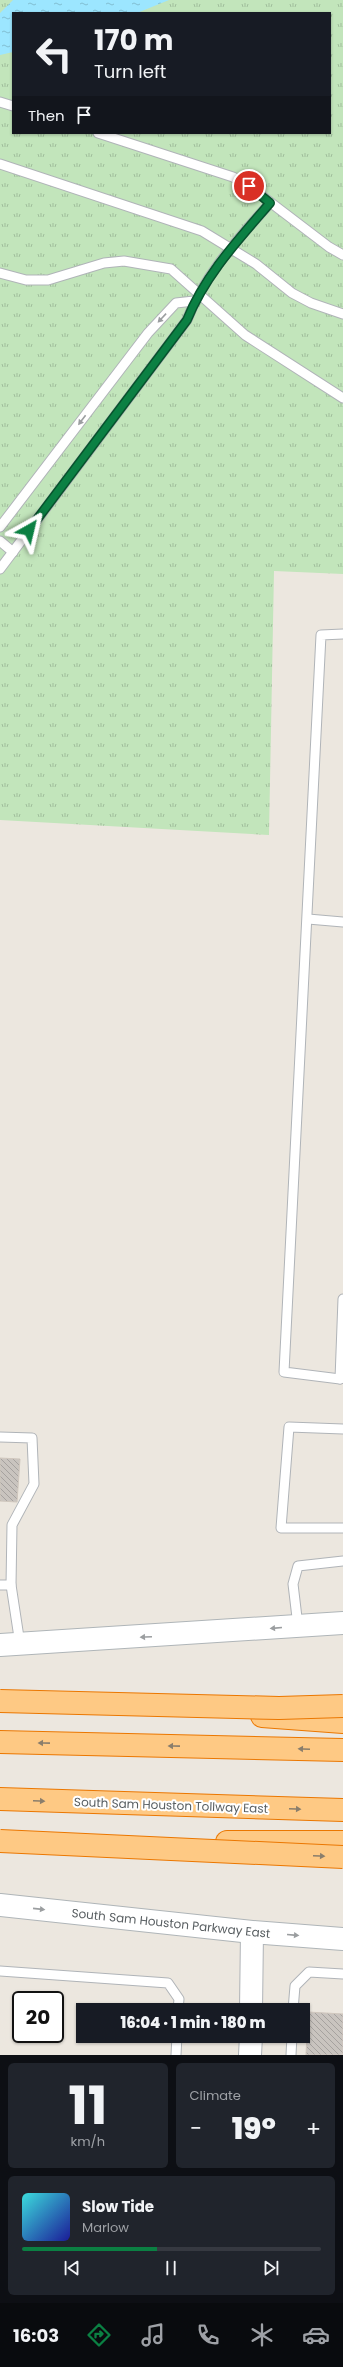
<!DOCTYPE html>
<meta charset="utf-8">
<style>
:root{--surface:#171b24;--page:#20242c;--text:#f1f3f6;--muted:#9ea1a6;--line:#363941;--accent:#0b8043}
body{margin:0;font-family:Poppins,sans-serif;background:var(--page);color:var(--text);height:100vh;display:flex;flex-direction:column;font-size:15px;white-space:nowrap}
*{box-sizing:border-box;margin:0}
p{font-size:13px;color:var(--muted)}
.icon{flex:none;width:22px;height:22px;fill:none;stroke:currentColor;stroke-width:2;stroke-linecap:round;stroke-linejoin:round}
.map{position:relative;height:2055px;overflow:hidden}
.drawer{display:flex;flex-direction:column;gap:8px;padding:8px;background:#0d0f14;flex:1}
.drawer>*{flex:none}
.banner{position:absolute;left:12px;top:12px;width:319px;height:122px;border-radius:0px;box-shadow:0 1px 3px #0004;background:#171b24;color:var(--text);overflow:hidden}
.speed{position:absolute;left:12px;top:1991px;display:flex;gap:8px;font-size:20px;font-weight:700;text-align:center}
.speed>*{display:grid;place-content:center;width:52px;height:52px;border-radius:50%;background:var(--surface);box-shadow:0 1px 3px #0004;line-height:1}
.speed .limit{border:2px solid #111;border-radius:6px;background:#fff;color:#111}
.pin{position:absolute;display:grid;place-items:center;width:34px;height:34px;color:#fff;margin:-17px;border:2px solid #fff;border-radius:50%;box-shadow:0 1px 4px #0007}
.me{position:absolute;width:44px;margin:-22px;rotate:37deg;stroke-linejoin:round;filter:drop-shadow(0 0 3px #0008)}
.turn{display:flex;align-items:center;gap:14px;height:84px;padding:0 16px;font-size:18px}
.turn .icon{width:52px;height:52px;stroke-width:2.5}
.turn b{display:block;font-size:28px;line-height:34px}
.then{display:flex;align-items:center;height:38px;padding:0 16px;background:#0003;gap:8px;font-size:15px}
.big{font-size:30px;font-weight:800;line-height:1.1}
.drawer .card{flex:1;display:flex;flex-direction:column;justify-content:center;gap:6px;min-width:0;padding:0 14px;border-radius:6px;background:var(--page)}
.drawer .dial{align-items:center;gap:0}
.dial b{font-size:52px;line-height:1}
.song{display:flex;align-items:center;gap:12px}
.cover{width:48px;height:48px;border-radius:6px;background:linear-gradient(135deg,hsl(180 70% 55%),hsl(240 70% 35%))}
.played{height:4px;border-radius:2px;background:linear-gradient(90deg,var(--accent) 45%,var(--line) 45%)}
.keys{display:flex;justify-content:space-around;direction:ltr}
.heat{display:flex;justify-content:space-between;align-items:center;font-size:22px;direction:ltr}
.drawer .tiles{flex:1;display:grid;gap:8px;grid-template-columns:1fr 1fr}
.card:last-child{grid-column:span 2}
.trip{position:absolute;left:76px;top:2003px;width:234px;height:40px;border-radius:0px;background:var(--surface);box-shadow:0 1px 3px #0004;font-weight:800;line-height:40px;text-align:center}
.tab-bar{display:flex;height:64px;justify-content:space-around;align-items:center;background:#090b0e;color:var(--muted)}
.tab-bar .icon{width:28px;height:28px}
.tab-bar .on{color:var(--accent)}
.tab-bar b{font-size:18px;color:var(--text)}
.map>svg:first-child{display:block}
.park{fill:url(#park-tufts);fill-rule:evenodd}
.water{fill:url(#water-ripples)}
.building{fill:url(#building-back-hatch);stroke:#d0c7be}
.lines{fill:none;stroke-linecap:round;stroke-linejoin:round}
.service-casing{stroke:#b0b4b8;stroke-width:11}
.tertiary-casing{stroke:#b0b4b8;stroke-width:24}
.secondary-casing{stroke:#afb5b8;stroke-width:24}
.motorway-casing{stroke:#eb7700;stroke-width:24}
.service{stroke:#fff;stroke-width:9}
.tertiary{stroke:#fff;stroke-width:22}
.secondary{stroke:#fff;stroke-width:22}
.motorway{stroke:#fec984;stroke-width:22}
.motorway-bridge-casing{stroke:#eb7700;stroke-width:24;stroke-linecap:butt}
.motorway-bridge{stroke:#fec984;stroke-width:22}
.oneway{fill:#9b9ea0}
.oneway2{fill:#8a7e6c}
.route-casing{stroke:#07532c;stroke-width:10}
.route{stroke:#0b8043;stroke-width:7}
.labels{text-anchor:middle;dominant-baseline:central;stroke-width:4;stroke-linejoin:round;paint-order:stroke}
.street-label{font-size:12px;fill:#585e61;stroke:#fff}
</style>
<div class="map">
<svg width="343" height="2055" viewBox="0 0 343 2055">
<defs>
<pattern id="park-tufts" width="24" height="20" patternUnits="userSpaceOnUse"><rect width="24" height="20" fill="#c2e5bb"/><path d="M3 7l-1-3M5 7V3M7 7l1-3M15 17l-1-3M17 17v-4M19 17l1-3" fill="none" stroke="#a0bd9b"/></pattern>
<pattern id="water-ripples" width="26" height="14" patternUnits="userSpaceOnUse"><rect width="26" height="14" fill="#9ce6ff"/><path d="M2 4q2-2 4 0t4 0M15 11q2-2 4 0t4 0" fill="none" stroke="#82bed2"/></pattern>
<pattern id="building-back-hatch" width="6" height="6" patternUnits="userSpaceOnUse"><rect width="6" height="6" fill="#c9c4bf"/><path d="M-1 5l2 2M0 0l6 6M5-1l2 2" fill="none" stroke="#a6a29f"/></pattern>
</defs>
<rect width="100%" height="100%" fill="#ece7df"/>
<!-- park -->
<path class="park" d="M0,0H343V574L274,571L269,835L0,820ZM13,13H330V133H13Z"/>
<!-- water -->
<path class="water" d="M13,0H169L137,13H13V52L0,55V13Z"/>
<!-- building -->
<g class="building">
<path d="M0,1458L20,1459L17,1502L0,1501Z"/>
<path d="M308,2012L343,2014V2055H306Z"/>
</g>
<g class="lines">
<defs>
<g id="service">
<path d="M0,102L13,106"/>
<path d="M98,133L233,177L249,186L329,247L343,255"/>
<path d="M0,164L202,231L256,264L292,293L311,303L343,314"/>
<path d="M0,273L26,280H48L104,263L124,261L171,269L245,335L343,398"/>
<path d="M0,527L148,333L176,303L194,301"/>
<path d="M0,541L13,552"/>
<path d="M0,569L187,320C204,275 239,238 270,203"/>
<path d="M308,919L343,922"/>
<path d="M343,1299L340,1379L343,1378"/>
<path d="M340,1379L284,1372L321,635L343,634"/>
<path d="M343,1429L289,1427L281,1528H343"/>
<path d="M0,1437L32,1438L34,1484L12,1525L11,1585L20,1644"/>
<path d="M0,1585H11"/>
<path d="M298,1626L293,1584L298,1566L343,1561"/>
<path d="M0,1971L168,1983L179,1999L178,2010"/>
<path d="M293,2010L295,1986L309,1972L343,1974"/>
<path d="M176,2055L177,2036"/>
<path d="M291,2055L292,2036"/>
</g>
<g id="tertiary">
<path d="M251,2010L252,1932"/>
<path d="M250,2055L251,2036"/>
</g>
<g id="secondary">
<path d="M0,1645L343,1623"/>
<path d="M0,1905L252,1932L343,1939"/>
</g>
<g id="motorway">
<path d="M262,1716L343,1722"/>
<path d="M0,1742L343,1750"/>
<path d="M0,1799L343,1810"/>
<path d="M227,1842H343"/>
</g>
</defs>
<!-- service casing -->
<use href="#service" class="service-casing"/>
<!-- tertiary casing -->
<use href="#tertiary" class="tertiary-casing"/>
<!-- secondary casing -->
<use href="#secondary" class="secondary-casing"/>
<!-- motorway casing -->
<use href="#motorway" class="motorway-casing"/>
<!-- service -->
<use href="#service" class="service"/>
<!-- tertiary -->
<use href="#tertiary" class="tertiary"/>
<!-- secondary -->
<use href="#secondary" class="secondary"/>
<!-- motorway -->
<use href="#motorway" class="motorway"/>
<defs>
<g id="motorway-bridge">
<path d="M0,1701L279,1708L343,1706"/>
<path d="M0,1841L343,1857"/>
</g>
</defs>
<!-- motorway-bridge casing -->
<use href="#motorway-bridge" class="motorway-bridge-casing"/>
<!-- motorway-bridge -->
<use href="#motorway-bridge" class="motorway-bridge"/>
</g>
<!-- one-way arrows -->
<defs><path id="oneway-solid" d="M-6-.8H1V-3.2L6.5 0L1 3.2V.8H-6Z"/></defs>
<g class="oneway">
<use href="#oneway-solid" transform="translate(162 318) rotate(133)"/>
<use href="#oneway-solid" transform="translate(82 420) rotate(127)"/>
<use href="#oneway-solid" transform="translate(276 1628) rotate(175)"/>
<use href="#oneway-solid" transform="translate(146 1637) rotate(177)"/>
<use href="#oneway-solid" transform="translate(39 1909) rotate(6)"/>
<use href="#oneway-solid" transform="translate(293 1935) rotate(5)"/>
</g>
<g class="oneway2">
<use href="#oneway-solid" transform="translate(44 1743) rotate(-179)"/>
<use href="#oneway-solid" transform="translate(174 1746) rotate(-179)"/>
<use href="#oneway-solid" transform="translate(304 1749) rotate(-178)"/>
<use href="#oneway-solid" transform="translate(39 1801) rotate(2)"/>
<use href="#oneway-solid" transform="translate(295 1809) rotate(2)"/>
<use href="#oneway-solid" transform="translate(319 1856) rotate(3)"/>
</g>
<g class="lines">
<defs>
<path id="route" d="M29,530L187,320C205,275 239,239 270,203L249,186"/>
</defs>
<!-- route casing -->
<use href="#route" class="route-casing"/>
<!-- route -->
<use href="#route" class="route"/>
</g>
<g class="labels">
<!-- street labels -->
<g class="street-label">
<text transform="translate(171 1805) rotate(2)">South Sam Houston Tollway East</text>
<text transform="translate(171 1923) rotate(6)">South Sam Houston Parkway East</text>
</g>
</g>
</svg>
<div class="speed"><div class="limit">20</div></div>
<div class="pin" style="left:249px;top:186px;background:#d93025"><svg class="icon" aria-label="arrive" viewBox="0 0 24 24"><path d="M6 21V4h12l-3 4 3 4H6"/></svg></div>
<svg class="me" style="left:29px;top:530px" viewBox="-20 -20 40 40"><path d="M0-17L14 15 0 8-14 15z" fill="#0b8043" stroke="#fff" stroke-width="4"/></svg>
<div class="trip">16:04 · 1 min · 180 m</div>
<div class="banner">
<div class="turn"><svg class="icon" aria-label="left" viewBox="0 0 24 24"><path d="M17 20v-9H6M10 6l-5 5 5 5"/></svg><div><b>170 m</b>Turn left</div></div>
<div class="then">Then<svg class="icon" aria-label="arrive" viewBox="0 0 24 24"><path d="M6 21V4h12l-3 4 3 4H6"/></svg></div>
</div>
</div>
<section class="drawer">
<div class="tiles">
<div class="card dial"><b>11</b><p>km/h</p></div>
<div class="card"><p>Climate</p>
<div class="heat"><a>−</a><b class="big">19°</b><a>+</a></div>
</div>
<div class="card">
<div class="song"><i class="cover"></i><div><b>Slow Tide</b><p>Marlow</p></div></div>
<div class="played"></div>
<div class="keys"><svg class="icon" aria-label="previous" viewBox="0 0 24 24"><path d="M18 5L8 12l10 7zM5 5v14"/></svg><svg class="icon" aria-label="pause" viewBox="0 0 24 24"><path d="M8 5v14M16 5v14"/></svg><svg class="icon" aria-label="next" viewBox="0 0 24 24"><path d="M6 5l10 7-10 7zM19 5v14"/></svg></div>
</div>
</div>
</section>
<nav class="tab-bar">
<b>16:03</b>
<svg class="icon on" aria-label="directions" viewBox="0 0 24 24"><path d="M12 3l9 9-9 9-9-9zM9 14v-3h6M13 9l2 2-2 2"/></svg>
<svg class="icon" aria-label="music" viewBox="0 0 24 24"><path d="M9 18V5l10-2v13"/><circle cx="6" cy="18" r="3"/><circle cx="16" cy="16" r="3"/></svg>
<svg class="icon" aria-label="phone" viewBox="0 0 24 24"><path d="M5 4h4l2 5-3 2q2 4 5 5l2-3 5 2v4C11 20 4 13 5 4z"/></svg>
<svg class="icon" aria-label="climate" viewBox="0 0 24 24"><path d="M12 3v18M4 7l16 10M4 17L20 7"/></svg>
<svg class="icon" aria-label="car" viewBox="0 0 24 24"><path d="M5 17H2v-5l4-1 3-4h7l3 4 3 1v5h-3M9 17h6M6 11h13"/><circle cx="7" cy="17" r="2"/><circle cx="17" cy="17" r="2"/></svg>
</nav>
